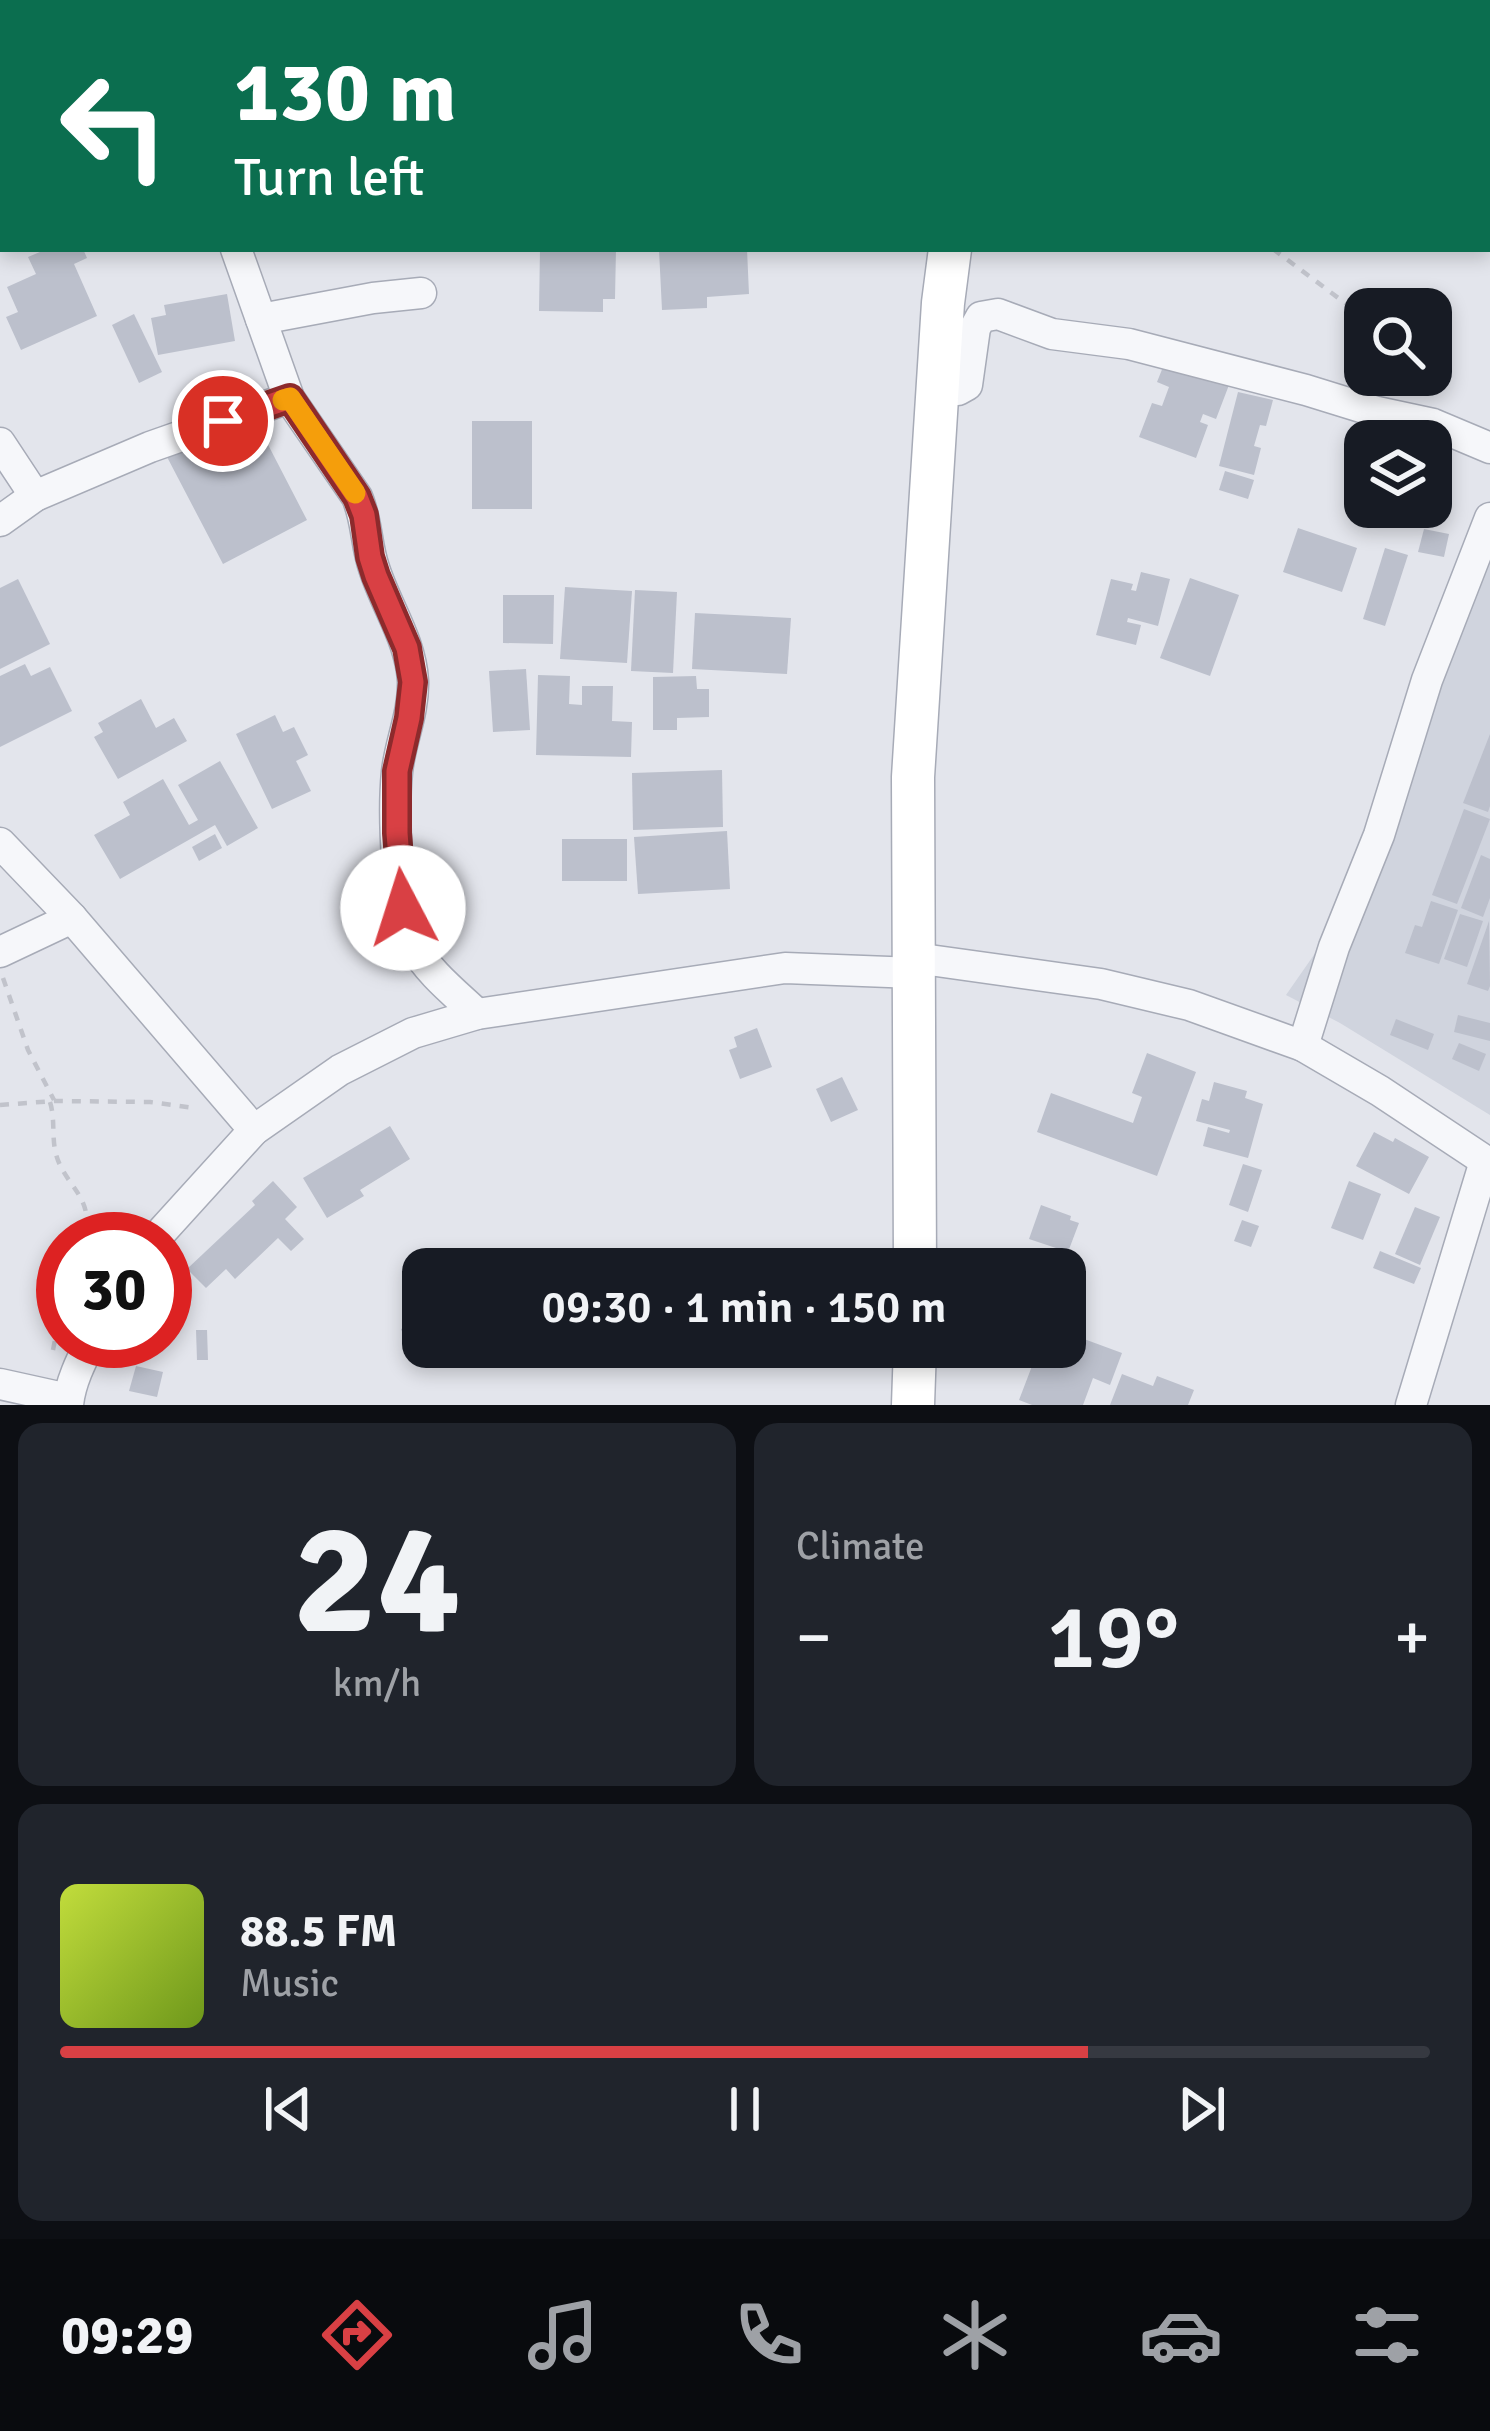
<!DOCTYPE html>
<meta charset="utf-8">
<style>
:root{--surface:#171b24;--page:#20242c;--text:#f1f3f6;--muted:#9ea1a6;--line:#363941;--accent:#d94044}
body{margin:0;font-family:Signika,sans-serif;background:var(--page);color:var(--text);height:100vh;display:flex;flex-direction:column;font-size:45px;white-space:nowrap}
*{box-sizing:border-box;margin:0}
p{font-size:39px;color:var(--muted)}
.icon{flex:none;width:66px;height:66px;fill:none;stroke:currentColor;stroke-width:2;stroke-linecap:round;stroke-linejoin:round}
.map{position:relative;height:1405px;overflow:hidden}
.side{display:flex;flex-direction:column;gap:18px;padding:18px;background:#0d0f14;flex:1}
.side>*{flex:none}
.guide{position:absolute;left:0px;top:0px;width:1491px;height:252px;box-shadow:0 6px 18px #0003;background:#0b6e4f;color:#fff;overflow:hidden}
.tools{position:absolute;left:1344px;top:288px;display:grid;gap:24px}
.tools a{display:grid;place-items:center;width:108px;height:108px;border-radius:24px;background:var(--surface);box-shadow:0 6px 18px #0003;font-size:60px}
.speed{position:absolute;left:36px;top:1212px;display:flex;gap:24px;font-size:60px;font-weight:700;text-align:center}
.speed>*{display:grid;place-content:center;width:156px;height:156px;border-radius:50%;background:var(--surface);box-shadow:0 6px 18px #0003;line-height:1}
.speed .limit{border:18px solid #d22;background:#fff;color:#111}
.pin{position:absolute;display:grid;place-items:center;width:102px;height:102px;color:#fff;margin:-51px;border:6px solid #fff;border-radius:50%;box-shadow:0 3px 12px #0007}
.me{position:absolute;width:132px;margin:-66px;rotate:355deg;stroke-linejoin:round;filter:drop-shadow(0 0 9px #0008)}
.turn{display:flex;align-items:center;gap:42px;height:252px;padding:0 36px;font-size:54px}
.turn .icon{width:156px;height:156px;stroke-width:2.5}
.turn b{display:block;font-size:84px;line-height:102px}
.big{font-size:90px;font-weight:600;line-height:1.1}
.side .widget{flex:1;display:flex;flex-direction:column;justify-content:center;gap:18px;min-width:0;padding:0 42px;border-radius:24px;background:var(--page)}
.side .dial{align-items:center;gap:0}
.dial b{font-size:156px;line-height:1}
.song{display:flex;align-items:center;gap:36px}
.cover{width:144px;height:144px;border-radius:18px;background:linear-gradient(135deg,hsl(70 70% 55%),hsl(80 70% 35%))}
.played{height:12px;border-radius:6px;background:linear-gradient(90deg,var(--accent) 75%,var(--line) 75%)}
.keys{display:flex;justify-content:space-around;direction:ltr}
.heat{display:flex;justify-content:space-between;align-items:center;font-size:66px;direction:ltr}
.side .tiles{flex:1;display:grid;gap:18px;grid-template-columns:1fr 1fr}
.widget:last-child{grid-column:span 2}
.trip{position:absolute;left:402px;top:1248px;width:684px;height:120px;border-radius:24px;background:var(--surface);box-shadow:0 6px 18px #0003;font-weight:600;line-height:120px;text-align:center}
.dock{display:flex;height:192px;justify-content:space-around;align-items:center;background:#090b0e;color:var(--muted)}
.dock .icon{width:84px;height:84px}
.dock .selected{color:var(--accent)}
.dock b{font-size:54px;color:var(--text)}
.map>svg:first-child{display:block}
.built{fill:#d0d4de}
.building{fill:#bcc0cc}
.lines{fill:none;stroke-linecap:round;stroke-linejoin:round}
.street-casing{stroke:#a7abb7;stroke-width:33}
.secondary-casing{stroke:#a7abb7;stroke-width:45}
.path{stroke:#c1c3cb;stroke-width:4.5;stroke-dasharray:9 9;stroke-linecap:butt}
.street{stroke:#f6f7fa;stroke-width:30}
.secondary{stroke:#fff;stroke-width:42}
.route-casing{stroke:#8d2a2c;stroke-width:30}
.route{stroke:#d94044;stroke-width:21}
.slow{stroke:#f59e0b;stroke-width:21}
</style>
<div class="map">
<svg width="1490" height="1405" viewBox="0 0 1490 1405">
<rect width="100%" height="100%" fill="#e3e5ec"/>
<!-- built -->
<path class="built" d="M1490,539V1115L1340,1023L1286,995L1348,906L1376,850L1398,722Z"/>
<!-- building -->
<g class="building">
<path d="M47,249H83L87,258L74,264L97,316L21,350L6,317L18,312L7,287L36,274L28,257Z"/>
<path d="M540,249H616L615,299H603V312L539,311Z"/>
<path d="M747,249L749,294L707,297V308L662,310L659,250Z"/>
<path d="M227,294L235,341L158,355L151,318L166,315L164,305Z"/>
<path d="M134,314L162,372L139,383L112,325Z"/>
<path d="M1165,362L1229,385L1216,419L1203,414L1200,422L1208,425L1196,458L1139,437L1152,403L1162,406L1169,387L1157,382Z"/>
<path d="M1238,392L1273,400L1266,426L1260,425L1254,446L1261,448L1254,475L1219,466Z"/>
<rect x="472" y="421" width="60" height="88"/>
<path d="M262,433L307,520L223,564L166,455L206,434L218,457Z"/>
<path d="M1225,471L1254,480L1248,499L1219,490Z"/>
<path d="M1298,528L1357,548L1342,592L1283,572Z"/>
<path d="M1424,529L1449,534L1444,557L1418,552Z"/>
<path d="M1385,548L1408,555L1385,626L1363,619Z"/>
<path d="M1141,572L1170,579L1158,626L1128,618L1127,622L1141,625L1136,645L1096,635L1111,579L1133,584L1131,590L1136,591Z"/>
<path d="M1190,578L1239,595L1210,676L1160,658Z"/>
<path d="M18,579L50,644L0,669V588Z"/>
<path d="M565,587L632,591L627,663L560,659Z"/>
<path d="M635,590L677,592L673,673L631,671Z"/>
<path d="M503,595H554L553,644L503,643Z"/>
<path d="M695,613L791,618L787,674L692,669Z"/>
<path d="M25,664L31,676L50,667L72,711L0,747V676Z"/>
<path d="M526,669L530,730L493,732L489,671Z"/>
<path d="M538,675L570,676L569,704L582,705V686H613L612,721L632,722L631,757L536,755Z"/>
<path d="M696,676L697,689H709V717L677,718V730H653V677Z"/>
<path d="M141,699L156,728L174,718L187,741L118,779L94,737L103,732L98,723Z"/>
<path d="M275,715L283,732L294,727L308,755L296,761L311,791L272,809L236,734Z"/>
<path d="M1490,734V806L1488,812L1463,803Z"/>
<path d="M220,761L258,828L227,846L215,825L120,879L94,835L130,815L123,802L163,779L189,825L198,820L178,785Z"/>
<path d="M722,770L723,827L633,830L632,773Z"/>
<path d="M1464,809L1490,819L1457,904L1432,895Z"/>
<path d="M727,831L730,889L638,894L634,837Z"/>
<path d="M215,834L222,848L199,861L192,847Z"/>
<rect x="562" y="839" width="65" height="42"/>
<path d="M1481,855L1490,859V898L1483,917L1461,908Z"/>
<path d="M1431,901L1458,910L1439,964L1405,953L1415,925L1422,927Z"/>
<path d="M1460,914L1483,921L1467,967L1444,959Z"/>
<path d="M1489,921L1490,986L1488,991L1467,984Z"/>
<path d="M1458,1015L1490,1023V1041L1454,1032Z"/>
<path d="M1396,1019L1434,1034L1428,1050L1390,1035Z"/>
<path d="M757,1028L772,1067L740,1079L729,1050L737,1047L734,1037Z"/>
<path d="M1459,1043L1486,1054L1479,1071L1452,1059Z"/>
<path d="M1147,1053L1196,1072L1157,1176L1037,1132L1051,1093L1133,1123L1142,1097L1132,1093Z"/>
<path d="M842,1077L858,1110L831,1122L816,1089Z"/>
<path d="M1214,1082L1247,1091L1245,1098L1263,1104L1248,1158L1203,1146L1208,1127L1229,1133L1230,1130L1196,1121L1202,1099L1209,1101Z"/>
<path d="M390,1126L410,1159L360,1190L364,1196L327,1218L303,1178Z"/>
<path d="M1374,1132L1393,1142L1395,1138L1429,1157L1409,1194L1356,1166Z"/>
<path d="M1243,1164L1262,1170L1248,1212L1229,1205Z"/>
<path d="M273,1181L297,1207L285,1219L304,1239L291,1251L278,1238L235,1279L226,1269L206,1288L187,1269L255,1205L252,1201Z"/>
<path d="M1349,1181L1381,1194L1363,1240L1331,1228Z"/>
<path d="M1041,1205L1071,1216L1070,1220L1079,1223L1068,1252L1029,1239Z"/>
<path d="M1415,1207L1440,1217L1420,1265L1395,1254Z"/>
<path d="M1242,1220L1259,1226L1251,1247L1234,1241Z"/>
<path d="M1380,1251L1421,1268L1414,1284L1373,1268Z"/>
<path d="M423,1320V1347H450L414,1362L401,1329Z"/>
<path d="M196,1330H207L208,1360H197Z"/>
<path d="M1065,1332L1122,1353L1110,1385L1093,1378L1083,1405H1032L1019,1400L1037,1353L1021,1347H1065Z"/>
<path d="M136,1366L163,1372L157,1397L129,1391Z"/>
<path d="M1122,1374L1153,1386L1157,1376L1194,1390L1188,1405H1110Z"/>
</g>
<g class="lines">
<defs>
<g id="street">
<path d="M135,0L137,3"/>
<path d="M12,3L19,0"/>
<path d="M0,185L3,184"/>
<path d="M236,249L289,398L357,497C367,520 366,545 374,568C386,606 411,641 413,681C414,713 400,742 397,772C393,812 396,912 414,946C428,972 456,994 477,1014"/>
<path d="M261,319L373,298L421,293"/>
<path d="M937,390H958L967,385L975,328L981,317L998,314L1052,334L1129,344L1306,390L1377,412L1433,424L1490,448"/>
<path d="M0,443L35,496"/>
<path d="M0,521L35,496L150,447L289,398"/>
<path d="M0,843L72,918L254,1130"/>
<path d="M0,952L72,918"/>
<path d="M915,958L1101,984L1189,1005L1303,1046L1380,1091L1490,1164"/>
<path d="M1303,1046L1334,947L1379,835L1427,680L1490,518"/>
<path d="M155,1239L254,1130L340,1070L413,1033L477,1014L785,968L915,973"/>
<path d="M0,1384L68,1399"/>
<path d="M68,1405C70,1383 81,1361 91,1341"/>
<path d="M1411,1405L1485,1161"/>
</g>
<g id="secondary">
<path d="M986,3V0"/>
<path d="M915,1269L913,777L943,303L950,249"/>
<path d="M913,1405L915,1347"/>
</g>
</defs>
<!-- street casing -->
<use href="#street" class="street-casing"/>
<!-- secondary casing -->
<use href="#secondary" class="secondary-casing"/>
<!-- path -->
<g class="path">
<path d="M415,0V3"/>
<path d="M1225,3V0"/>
<path d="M1273,249L1365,318"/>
<path d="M1417,375L1426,395"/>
<path d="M3,978L28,1050L54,1100"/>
<path d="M50,1102C55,1118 52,1134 55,1150C62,1186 98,1197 83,1239"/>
<path d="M0,1105L54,1101L150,1102L194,1108"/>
<path d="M53,1350L63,1300"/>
</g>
<!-- street -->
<use href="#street" class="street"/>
<!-- secondary -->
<use href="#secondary" class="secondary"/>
</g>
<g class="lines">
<defs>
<path id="route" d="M223,421L290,398L357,497L364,515L370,557L376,576L407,648L413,682L409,718L397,771V833L403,908"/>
</defs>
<!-- route casing -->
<use href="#route" class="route-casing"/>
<!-- route -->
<use href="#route" class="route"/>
<!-- slow -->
<path class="slow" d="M283,400L290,398L355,493"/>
</g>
</svg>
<div class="tools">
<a><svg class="icon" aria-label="search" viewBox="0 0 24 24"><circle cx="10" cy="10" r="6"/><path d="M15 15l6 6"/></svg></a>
<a><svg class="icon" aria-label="layers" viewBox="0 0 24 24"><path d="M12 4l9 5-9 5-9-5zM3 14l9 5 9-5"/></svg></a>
</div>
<div class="speed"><div class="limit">30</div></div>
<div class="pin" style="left:223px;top:421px;background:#d93025"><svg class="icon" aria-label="arrive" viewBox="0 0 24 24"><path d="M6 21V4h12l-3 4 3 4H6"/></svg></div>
<svg class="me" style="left:403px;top:908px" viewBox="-20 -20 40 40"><circle r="19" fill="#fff"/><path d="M0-13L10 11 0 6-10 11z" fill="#d94044"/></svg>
<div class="trip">09:30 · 1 min · 150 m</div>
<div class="guide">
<div class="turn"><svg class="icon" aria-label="left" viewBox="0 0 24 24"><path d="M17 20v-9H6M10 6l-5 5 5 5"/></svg><div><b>130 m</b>Turn left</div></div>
</div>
</div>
<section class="side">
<div class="tiles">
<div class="widget dial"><b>24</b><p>km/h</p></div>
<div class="widget"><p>Climate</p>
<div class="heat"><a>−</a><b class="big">19°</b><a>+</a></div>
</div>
<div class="widget">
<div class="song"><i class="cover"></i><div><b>88.5 FM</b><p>Music</p></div></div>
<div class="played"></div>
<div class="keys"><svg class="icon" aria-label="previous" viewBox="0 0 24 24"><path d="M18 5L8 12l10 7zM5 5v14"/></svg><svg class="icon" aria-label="pause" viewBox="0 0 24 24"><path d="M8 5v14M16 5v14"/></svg><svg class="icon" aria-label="next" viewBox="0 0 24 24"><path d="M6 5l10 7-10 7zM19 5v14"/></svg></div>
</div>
</div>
</section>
<nav class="dock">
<b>09:29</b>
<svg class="icon selected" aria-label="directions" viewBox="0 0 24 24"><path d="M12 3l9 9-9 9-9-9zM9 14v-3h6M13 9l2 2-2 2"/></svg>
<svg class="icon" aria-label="music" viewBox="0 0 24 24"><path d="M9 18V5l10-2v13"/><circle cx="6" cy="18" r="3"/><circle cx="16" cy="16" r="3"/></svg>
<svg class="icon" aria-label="phone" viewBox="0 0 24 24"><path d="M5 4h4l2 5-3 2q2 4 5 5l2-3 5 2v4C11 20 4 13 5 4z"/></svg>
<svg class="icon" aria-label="climate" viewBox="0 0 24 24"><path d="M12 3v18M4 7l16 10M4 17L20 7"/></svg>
<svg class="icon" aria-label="car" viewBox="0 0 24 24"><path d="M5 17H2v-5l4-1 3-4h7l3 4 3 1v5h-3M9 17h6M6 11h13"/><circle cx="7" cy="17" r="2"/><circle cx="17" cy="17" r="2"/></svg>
<svg class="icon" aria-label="filters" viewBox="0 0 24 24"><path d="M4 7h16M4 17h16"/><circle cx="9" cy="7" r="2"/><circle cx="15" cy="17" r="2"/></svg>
</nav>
